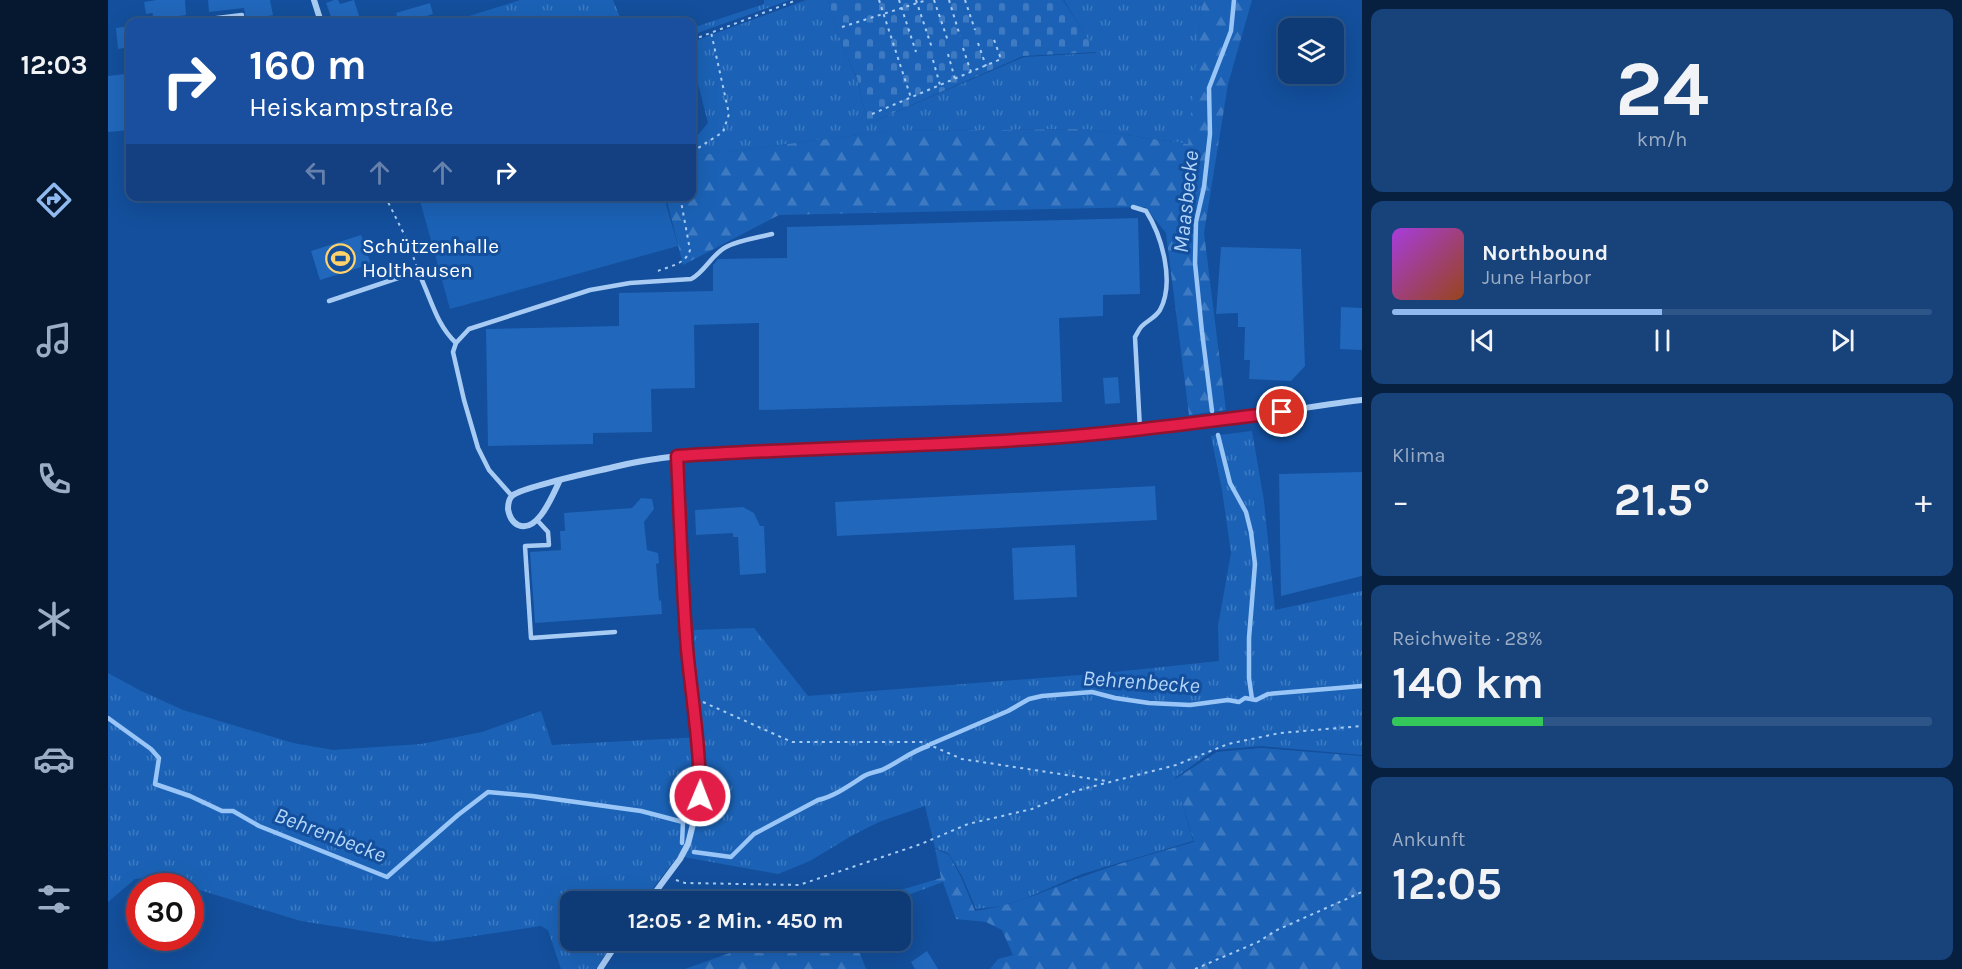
<!DOCTYPE html>
<html lang="de">
<meta charset="utf-8">
<style>
:root{--surface:#0e3b75;--page:#17427a;--text:#f1f3f6;--muted:#9badc5;--line:#2e5587;--accent:#90b9f0}
body{margin:0;font-family:Karla,sans-serif;background:var(--page);color:var(--text);height:100vh;display:flex;flex-direction:column;font-size:22px;white-space:nowrap}
*{box-sizing:border-box;margin:0}
p{font-size:20px;color:var(--muted)}
.icon{flex:none;width:33px;height:33px;fill:none;stroke:currentColor;stroke-width:2;stroke-linecap:round;stroke-linejoin:round}
.map{position:relative;flex:1;overflow:hidden}
.drawer{display:flex;flex-direction:column;gap:9px;padding:9px;background:#082040;width:600px}
.drawer>*{flex:none}
.banner{position:absolute;left:18px;top:18px;width:570px;height:183px;border-radius:12px;box-shadow:0 6px 24px #0002,0 0 0 2px var(--line);background:#1a4fa0;color:#fff;overflow:hidden}
.controls{position:absolute;left:1170px;top:18px;display:grid;gap:12px}
.controls a{display:grid;place-items:center;width:66px;height:66px;border-radius:12px;background:var(--surface);box-shadow:0 6px 24px #0002,0 0 0 2px var(--line);font-size:30px}
.speed{position:absolute;left:18px;top:873px;display:flex;gap:12px;font-size:30px;font-weight:700;text-align:center}
.speed>*{display:grid;place-content:center;width:78px;height:78px;border-radius:50%;background:var(--surface);box-shadow:0 6px 24px #0002,0 0 0 2px var(--line);line-height:1}
.speed .limit{border:9px solid #d22;background:#fff;color:#111}
.pin{position:absolute;display:grid;place-items:center;width:51px;height:51px;color:#fff;margin:-26px;border:3px solid #fff;border-radius:50%;box-shadow:0 2px 6px #0007}
.me{position:absolute;width:66px;margin:-33px;rotate:1deg;stroke-linejoin:round;filter:drop-shadow(0 0 4px #0008)}
.turn{display:flex;align-items:center;gap:21px;height:126px;padding:0 24px;font-size:27px}
.turn .icon{width:78px;height:78px;stroke-width:2.5}
.turn b{display:block;font-size:42px;line-height:51px}
.lanes{display:flex;align-items:center;height:57px;padding:0 24px;background:#0003;justify-content:center;gap:30px;direction:ltr}
.lanes .off{opacity:.35}
.big{font-size:45px;font-weight:700;line-height:1.1}
.drawer .widget{flex:1;display:flex;flex-direction:column;justify-content:center;gap:9px;min-width:0;padding:0 21px;border-radius:12px;background:var(--page)}
.drawer .dial{align-items:center;gap:0}
.dial b{font-size:78px;line-height:1}
.song{display:flex;align-items:center;gap:18px}
.cover{width:72px;height:72px;border-radius:9px;background:linear-gradient(135deg,hsl(280 70% 55%),hsl(20 70% 35%))}
.played{height:6px;border-radius:3px;background:linear-gradient(90deg,var(--accent) 50%,var(--line) 50%)}
.keys{display:flex;justify-content:space-around;direction:ltr}
.heat{display:flex;justify-content:space-between;align-items:center;font-size:33px;direction:ltr}
.charge{height:9px;border-radius:4px;background:linear-gradient(90deg,#34c759 28%,var(--line) 0)}
.trip{position:absolute;left:452px;top:891px;width:351px;height:60px;border-radius:12px;background:var(--surface);box-shadow:0 6px 24px #0002,0 0 0 2px var(--line);font-weight:700;line-height:60px;text-align:center}
main{display:flex;flex:1;min-height:0}
.dock{display:flex;flex-direction:column;width:108px;justify-content:space-around;align-items:center;background:#06182f;color:var(--muted)}
.dock .icon{width:42px;height:42px}
.dock .active{color:var(--accent)}
.dock b{font-size:27px;color:var(--text)}
.map>svg:first-child{display:block}
.grass{fill:url(#grass-tufts)}
.forest{fill:url(#forest-firs)}
.cemetery{fill:url(#cemetery-stones)}
.garden{fill:#1b62b6}
.lines{fill:none;stroke-linecap:round;stroke-linejoin:round}
.stream{stroke:#9ac6f7;stroke-width:4.5}
.building{fill:#2167bb}
.path{stroke:#a8cbf4;stroke-width:2;stroke-dasharray:3 4.5;stroke-linecap:butt}
.service{stroke:#a8cbf4;stroke-width:4.5}
.minor{stroke:#a8cbf4;stroke-width:6}
.route-casing{stroke:#92132f;stroke-width:15}
.route{stroke:#e11d48;stroke-width:10}
.labels{text-anchor:middle;dominant-baseline:central;stroke-width:6;stroke-linejoin:round;paint-order:stroke}
.poi-label{font-size:21px;fill:#fff;stroke:#134f9c;text-anchor:start}
.water-label{font-size:22px;font-style:italic;fill:#b4d5fa;stroke:#134f9c}
</style>
<main>
<nav class="dock">
<b>12:03</b>
<svg class="icon active" aria-label="directions" viewBox="0 0 24 24"><path d="M12 3l9 9-9 9-9-9zM9 14v-3h6M13 9l2 2-2 2"/></svg>
<svg class="icon" aria-label="music" viewBox="0 0 24 24"><path d="M9 18V5l10-2v13"/><circle cx="6" cy="18" r="3"/><circle cx="16" cy="16" r="3"/></svg>
<svg class="icon" aria-label="phone" viewBox="0 0 24 24"><path d="M5 4h4l2 5-3 2q2 4 5 5l2-3 5 2v4C11 20 4 13 5 4z"/></svg>
<svg class="icon" aria-label="climate" viewBox="0 0 24 24"><path d="M12 3v18M4 7l16 10M4 17L20 7"/></svg>
<svg class="icon" aria-label="car" viewBox="0 0 24 24"><path d="M5 17H2v-5l4-1 3-4h7l3 4 3 1v5h-3M9 17h6M6 11h13"/><circle cx="7" cy="17" r="2"/><circle cx="17" cy="17" r="2"/></svg>
<svg class="icon" aria-label="filters" viewBox="0 0 24 24"><path d="M4 7h16M4 17h16"/><circle cx="9" cy="7" r="2"/><circle cx="15" cy="17" r="2"/></svg>
</nav>
<div class="map">
<svg width="1254" height="969" viewBox="0 0 1254 969">
<defs>
<pattern id="grass-tufts" width="24" height="20" patternUnits="userSpaceOnUse" patternTransform="scale(1.5)"><rect width="24" height="20" fill="#1b62b6"/><path d="M3 7l-1-3M5 7V3M7 7l1-3M15 17l-1-3M17 17v-4M19 17l1-3" fill="none" stroke="#3d7ac1"/></pattern>
<pattern id="forest-firs" width="22" height="20" patternUnits="userSpaceOnUse" patternTransform="scale(1.5)"><rect width="22" height="20" fill="#1b62b6"/><path d="M5 1l3.5 6h-7zM16 11l3.5 6h-7z" fill="#3d7ac1"/></pattern>
<pattern id="cemetery-stones" width="16" height="16" patternUnits="userSpaceOnUse" patternTransform="scale(1.5)"><rect width="16" height="16" fill="#1b62b6"/><path d="M2 7V4a2 2 0 0 1 4 0v3zM10 15v-3a2 2 0 0 1 4 0v3z" fill="#3d7ac1"/></pattern>
</defs>
<rect width="100%" height="100%" fill="#134f9c"/>
<!-- grass -->
<g class="grass">
<path d="M412,0H505L514,22H342Z"/>
<path d="M656,0H682L584,35V28L656,4Z"/>
<path d="M698,0H720L735,48L749,79L760,124L916,57L988,53L956,0H1094L1081,144L977,129L783,131L584,156V142L600,123L584,60V42Z"/>
<path d="M1144,431L1156,501L1167,610L1254,591V755L1153,746L1106,750L1067,778L1085,841L974,874L916,899L893,906L868,909L854,876L841,854L827,848L817,806L771,822L745,835L702,861L670,874L570,856L535,901L462,902V940L506,941L488,969H453L440,930L433,926L326,942L193,921L49,877L27,879L0,902V673L31,690L75,710L185,743L225,750L313,744L374,732L433,711L444,745L594,737L588,691L586,630L646,628L700,696L997,673L1111,661L1110,626L1123,553L1114,490L1103,436Z"/>
</g>
<!-- forest -->
<g class="forest">
<path d="M1094,0H1144L1120,84L1096,233L1118,410L1081,415L1058,233L1037,207L671,215L575,265L558,197L584,196V156L783,131L977,129L1080,144Z"/>
<path d="M1153,748L1254,756V969H882L890,959L905,955L894,930L878,922L848,919L835,882L784,901H756L833,878L827,849L841,855L853,877L867,911C909,905 935,891 974,877C1010,863 1048,853 1086,842L1067,779L1109,752Z"/>
<path d="M658,940L747,941L758,969H577Z"/>
</g>
<!-- cemetery -->
<path class="cemetery" d="M720,0H955L988,52L915,56L760,124L749,78L735,48Z"/>
<!-- garden -->
<path class="garden" d="M311,197H556L570,246L342,309Z"/>
<g class="lines">
<!-- stream -->
<g class="stream">
<path d="M1104,411L1094,332L1087,263L1088,222L1096,187L1102,134L1101,88L1123,31L1126,0"/>
<path d="M1110,435L1122,483L1138,512L1143,532L1147,564L1141,638V678L1144,699"/>
<path d="M0,718L43,749L51,758L47,784L82,796L114,811H125L151,826L279,877L350,815L380,792L424,796L533,811L575,822L574,843"/>
<path d="M823,744L900,711L921,699L934,696L984,692L1007,698L1041,703L1082,705L1120,700L1131,702L1137,698L1148,700L1160,694L1254,686"/>
<path d="M586,852L623,857L646,834L710,800C727,796 742,785 756,776C761,773 768,772 774,770C791,762 802,752 820,746"/>
</g>
</g>
<!-- building -->
<g class="building">
<path d="M49,0H77L78,15L58,18V22H44L45,13L38,14L36,2Z"/>
<path d="M100,0H162L165,15L138,21L136,8L101,12Z"/>
<path d="M226,0H230L232,4L246,0L253,22H225L218,3Z"/>
<path d="M322,3L325,14L297,22H291L288,13Z"/>
<path d="M22,26V47L10,49L8,28Z"/>
<path d="M17,74L20,95H22V130L0,132V76Z"/>
<path d="M1030,218L1032,294L995,295V316L951,318L954,402L651,410V323L586,325L587,388L543,389L544,432L485,433V444L380,446L378,329L511,326V293L605,291V265L610,259L679,258V227Z"/>
<path d="M253,235L263,264L212,280L203,251Z"/>
<path d="M1113,247L1193,249L1197,366L1183,381L1141,379L1142,360H1136L1137,327H1130V313L1108,314Z"/>
<path d="M1233,307L1254,308V350L1232,349Z"/>
<path d="M1010,377L1012,403L997,404L995,378Z"/>
<path d="M1254,472V576L1173,596L1171,474Z"/>
<path d="M1047,486L1049,520L729,536L727,502Z"/>
<path d="M533,498L544,499L546,509L536,522L539,550L550,553L551,563L548,564L551,601L553,600L554,614L427,623L422,552L453,550L452,531H457L456,513L524,508Z"/>
<path d="M635,507L646,513L652,526H656L658,573L632,575L630,537H625V533L588,535L587,510Z"/>
<path d="M967,545L969,597L906,600L904,548Z"/>
<path d="M819,951L830,969H807L803,962Z"/>
</g>
<g class="lines">
<!-- path -->
<g class="path">
<path d="M771,0L803,98"/>
<path d="M791,0L808,52"/>
<path d="M808,0L824,48"/>
<path d="M826,0L840,41"/>
<path d="M841,0L852,36"/>
<path d="M857,0L867,30"/>
<path d="M734,27L819,0"/>
<path d="M584,40L689,0"/>
<path d="M870,43L878,66"/>
<path d="M855,48L863,72"/>
<path d="M840,54L847,79"/>
<path d="M825,60L832,85"/>
<path d="M764,114L893,59L885,37"/>
<path d="M584,152L615,132L621,114L603,32"/>
<path d="M277,196L299,240L309,267"/>
<path d="M550,271C562,266 578,264 582,250L572,196"/>
<path d="M595,702L684,742H815L854,759L998,781"/>
<path d="M568,880L577,883L691,885L813,844L860,824L924,809L967,791L1068,765L1120,744L1172,733L1254,726"/>
<path d="M1087,969L1150,942L1169,930L1254,892"/>
</g>
<!-- service -->
<g class="service">
<path d="M93,20L134,15"/>
<path d="M324,22L330,21"/>
<path d="M1025,207L1038,211C1054,236 1067,282 1052,310C1047,318 1040,320 1034,326C1031,329 1029,334 1027,337L1032,429"/>
<path d="M221,301L299,275L313,278C324,302 329,325 348,343"/>
<path d="M404,496L381,470L370,448L356,400L345,352L348,343L361,329L482,290L522,283L583,279C596,273 604,254 618,247C631,240 649,238 664,234"/>
<path d="M429,520L440,532L441,545L417,546L423,638L507,632"/>
</g>
<!-- minor -->
<g class="minor">
<path d="M206,0L213,22"/>
<path d="M452,480C445,494 430,534 410,525C404,522 401,515 400,509C400,504 401,499 404,496C413,487 490,471 506,467C555,455 605,453 654,450C744,445 834,445 924,439C991,435 1059,428 1125,419C1168,413 1211,405 1254,400"/>
<path d="M540,902L572,859L580,844L592,796L593,760L583,691L578,631L569,456"/>
<path d="M492,969L511,940"/>
</g>
</g>
<g class="lines">
<defs>
<path id="route" d="M592,796C592,746 584,699 579,649C574,585 572,520 569,456C688,448 806,447 925,439C1008,434 1091,422 1174,412"/>
</defs>
<!-- route casing -->
<use href="#route" class="route-casing"/>
<!-- route -->
<use href="#route" class="route"/>
</g>
<!-- icons -->
<defs>
<symbol id="stadium-ring" viewBox="-11 -11 22 22"><circle r="9.5" fill="#134f9c" stroke="#ffd36a" stroke-width="1.5"/><path d="M0-5a6.5 5 0 1 0 0 10a6.5 5 0 1 0 0-10ZM-3.5-1.8h7v3.6h-7Z" fill="#ffd36a"/></symbol>
</defs>
<g fill-rule="evenodd">
<use href="#stadium-ring" x="216" y="242" width="33" height="33"/>
</g>
<g class="labels">
<!-- poi labels -->
<g class="poi-label">
<text x="254" y="246">Schützenhalle<tspan x="254" dy="24">Holthausen</tspan></text>
</g>
<!-- water labels -->
<g class="water-label">
<text transform="translate(1078 202) rotate(-84)">Maasbecke</text>
<text transform="translate(1033 682) rotate(4)">Behrenbecke</text>
<text transform="translate(222 835) rotate(21)">Behrenbecke</text>
</g>
</g>
</svg>
<div class="controls">
<a><svg class="icon" aria-label="layers" viewBox="0 0 24 24"><path d="M12 4l9 5-9 5-9-5zM3 14l9 5 9-5"/></svg></a>
</div>
<div class="speed"><div class="limit">30</div></div>
<div class="pin" style="left:1174px;top:412px;background:#d93025"><svg class="icon" aria-label="arrive" viewBox="0 0 24 24"><path d="M6 21V4h12l-3 4 3 4H6"/></svg></div>
<svg class="me" style="left:592px;top:796px" viewBox="-20 -20 40 40"><circle r="17" fill="#e11d48" stroke="#fff" stroke-width="3"/><path d="M0-11L8 9 0 5-8 9z" fill="#fff"/></svg>
<div class="trip">12:05 · 2 Min. · 450 m</div>
<div class="banner">
<div class="turn"><svg class="icon" aria-label="right" viewBox="0 0 24 24"><path d="M7 20v-9h11M14 6l5 5-5 5"/></svg><div><b>160 m</b>Heiskampstraße</div></div>
<div class="lanes"><svg class="icon off" aria-label="left" viewBox="0 0 24 24"><path d="M17 20v-9H6M10 6l-5 5 5 5"/></svg><svg class="icon off" aria-label="ahead" viewBox="0 0 24 24"><path d="M12 20V5M6 11l6-6 6 6"/></svg><svg class="icon off" aria-label="ahead" viewBox="0 0 24 24"><path d="M12 20V5M6 11l6-6 6 6"/></svg><svg class="icon" aria-label="right" viewBox="0 0 24 24"><path d="M7 20v-9h11M14 6l5 5-5 5"/></svg></div>
</div>
</div>
<section class="drawer">
<div class="widget dial"><b>24</b><p>km/h</p></div>
<div class="widget">
<div class="song"><i class="cover"></i><div><b>Northbound</b><p>June Harbor</p></div></div>
<div class="played"></div>
<div class="keys"><svg class="icon" aria-label="previous" viewBox="0 0 24 24"><path d="M18 5L8 12l10 7zM5 5v14"/></svg><svg class="icon" aria-label="pause" viewBox="0 0 24 24"><path d="M8 5v14M16 5v14"/></svg><svg class="icon" aria-label="next" viewBox="0 0 24 24"><path d="M6 5l10 7-10 7zM19 5v14"/></svg></div>
</div>
<div class="widget"><p>Klima</p>
<div class="heat"><a>−</a><b class="big">21.5°</b><a>+</a></div>
</div>
<div class="widget"><p>Reichweite · 28%</p><b class="big">140 km</b><div class="charge"></div></div>
<div class="widget"><p>Ankunft</p><b class="big">12:05</b></div>
</section>
</main>
